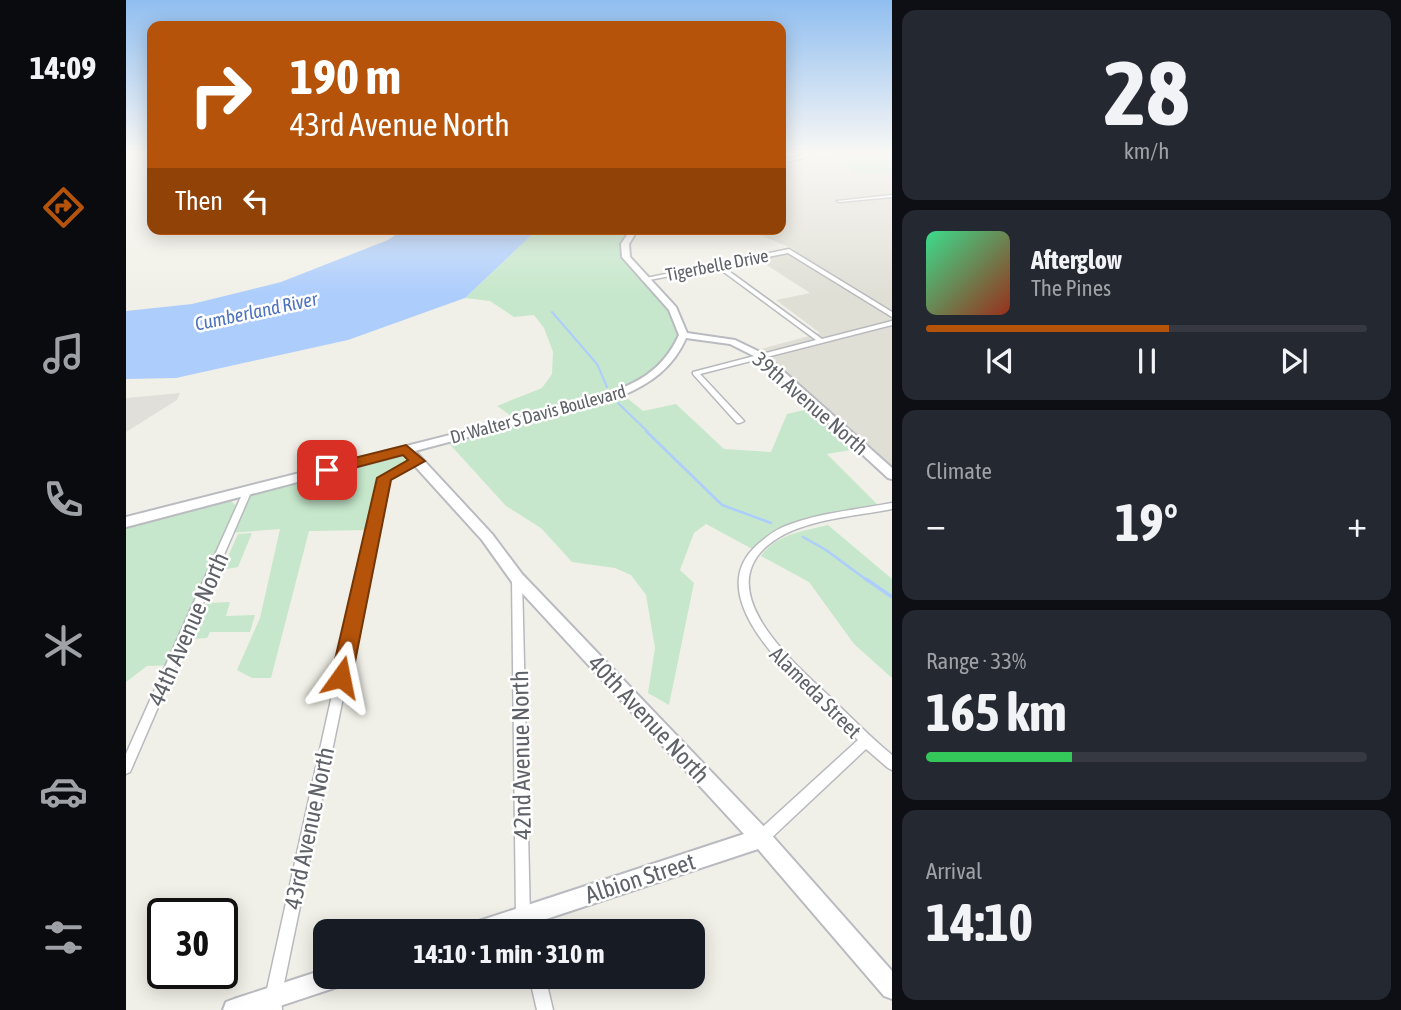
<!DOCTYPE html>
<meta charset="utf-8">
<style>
:root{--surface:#171b24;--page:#242831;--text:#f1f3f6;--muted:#9ea1a6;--line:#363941;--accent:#b45309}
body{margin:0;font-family:"Asap Condensed",sans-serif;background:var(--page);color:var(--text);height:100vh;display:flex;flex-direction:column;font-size:26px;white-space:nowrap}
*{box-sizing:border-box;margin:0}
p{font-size:23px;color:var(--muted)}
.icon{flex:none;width:38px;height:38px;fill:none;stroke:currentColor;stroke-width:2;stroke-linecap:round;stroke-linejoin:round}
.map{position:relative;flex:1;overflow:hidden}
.side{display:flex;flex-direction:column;gap:10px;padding:10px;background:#0d0f14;width:509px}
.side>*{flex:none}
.hud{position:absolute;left:21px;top:21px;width:639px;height:214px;border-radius:14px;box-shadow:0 4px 18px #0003;background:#b45309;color:#fff;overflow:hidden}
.speed{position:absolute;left:21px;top:898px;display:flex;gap:14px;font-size:35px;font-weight:700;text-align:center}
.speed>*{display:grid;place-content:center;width:91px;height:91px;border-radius:50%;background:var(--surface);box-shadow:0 4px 18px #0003;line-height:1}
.speed .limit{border:4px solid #111;border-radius:10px;background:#fff;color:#111}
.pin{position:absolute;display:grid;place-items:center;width:60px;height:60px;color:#fff;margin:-30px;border-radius:14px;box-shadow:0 4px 10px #0006}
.me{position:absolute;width:77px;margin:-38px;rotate:12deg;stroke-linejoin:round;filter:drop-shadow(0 0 5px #0008)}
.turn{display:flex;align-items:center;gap:24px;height:147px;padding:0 28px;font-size:32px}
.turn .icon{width:91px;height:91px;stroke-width:2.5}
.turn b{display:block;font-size:49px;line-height:60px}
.then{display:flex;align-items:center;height:66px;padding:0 28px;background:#0003;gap:14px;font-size:26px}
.big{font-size:52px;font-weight:700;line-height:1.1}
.side .card{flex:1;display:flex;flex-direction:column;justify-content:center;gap:10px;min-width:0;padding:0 24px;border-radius:14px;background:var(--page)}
.side .dial{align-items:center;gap:0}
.dial b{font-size:91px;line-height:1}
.song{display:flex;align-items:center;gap:21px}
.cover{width:84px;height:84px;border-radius:10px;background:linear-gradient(135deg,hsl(150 70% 55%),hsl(10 70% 35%))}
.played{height:7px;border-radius:4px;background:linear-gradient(90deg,var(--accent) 55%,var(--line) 55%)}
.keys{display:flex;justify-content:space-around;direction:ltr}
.heat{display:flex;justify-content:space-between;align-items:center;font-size:38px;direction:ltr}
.charge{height:10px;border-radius:5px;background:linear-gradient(90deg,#34c759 33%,var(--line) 0)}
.trip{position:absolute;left:187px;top:919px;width:392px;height:70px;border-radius:14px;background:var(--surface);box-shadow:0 4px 18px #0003;font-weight:700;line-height:70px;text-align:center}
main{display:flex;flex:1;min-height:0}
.menu{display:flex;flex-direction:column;width:126px;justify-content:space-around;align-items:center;background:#090b0e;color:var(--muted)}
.menu .icon{width:49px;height:49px}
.menu .selected{color:var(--accent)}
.menu b{font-size:32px;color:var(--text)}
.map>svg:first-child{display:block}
.industrial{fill:#e0dfda}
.education{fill:#e0dfd6}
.green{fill:#c6e7cb}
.water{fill:#adcdfc}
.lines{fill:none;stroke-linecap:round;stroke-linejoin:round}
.stream-far2{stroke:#adcdfc;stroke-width:2}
.stream-far1{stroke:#adcdfc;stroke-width:2.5}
.stream{stroke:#adcdfc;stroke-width:3.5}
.street-casing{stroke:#b8b9be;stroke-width:3}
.secondary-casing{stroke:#b9bbc1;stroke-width:4}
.street{fill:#fff;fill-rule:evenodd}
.secondary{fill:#fff;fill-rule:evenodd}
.route{fill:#b45309;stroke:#753606;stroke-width:2}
.labels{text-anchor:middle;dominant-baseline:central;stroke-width:5;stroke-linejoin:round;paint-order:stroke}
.far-street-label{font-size:18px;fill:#5f6268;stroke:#fff}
.far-water-label{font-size:19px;font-style:italic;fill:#4e74c1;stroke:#fff}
.street-label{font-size:21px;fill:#5f6268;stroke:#fff}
.near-street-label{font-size:24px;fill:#5f6268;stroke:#fff}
</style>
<main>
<nav class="menu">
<b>14:09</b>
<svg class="icon selected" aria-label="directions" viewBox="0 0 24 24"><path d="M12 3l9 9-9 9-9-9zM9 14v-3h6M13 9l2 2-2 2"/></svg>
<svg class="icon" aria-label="music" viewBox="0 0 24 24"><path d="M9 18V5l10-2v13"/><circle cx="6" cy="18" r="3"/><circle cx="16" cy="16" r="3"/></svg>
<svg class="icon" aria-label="phone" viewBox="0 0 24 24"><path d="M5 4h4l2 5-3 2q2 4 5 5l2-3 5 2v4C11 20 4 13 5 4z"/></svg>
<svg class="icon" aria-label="climate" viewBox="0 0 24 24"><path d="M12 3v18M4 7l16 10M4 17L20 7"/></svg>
<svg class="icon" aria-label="car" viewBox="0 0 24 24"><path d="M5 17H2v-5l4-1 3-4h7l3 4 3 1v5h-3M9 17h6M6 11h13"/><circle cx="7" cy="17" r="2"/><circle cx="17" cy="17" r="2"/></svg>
<svg class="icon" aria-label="filters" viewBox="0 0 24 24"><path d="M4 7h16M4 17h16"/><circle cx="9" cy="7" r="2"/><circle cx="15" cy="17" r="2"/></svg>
</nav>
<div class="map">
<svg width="766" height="1010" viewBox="0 0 766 1010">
<rect width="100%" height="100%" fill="#f1f0e8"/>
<!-- industrial -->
<path class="industrial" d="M54,393L51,400L0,432V398Z"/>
<!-- education -->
<path class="education" d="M703,154H766V469L631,350L694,333L650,300L684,293L630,258L670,250L620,229H654L655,168Z"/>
<!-- green -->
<g class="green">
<path d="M726,155H755L766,162V174L729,173L708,158H728Z"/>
<path d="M412,229H509L503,234L500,257L538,298L557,335L541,365L495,393L517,411L550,404L598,449L645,452L661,414L691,407L737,448L701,454L755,508L669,527L630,551L580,524L568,533L554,570L568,583L543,705L522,693L529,648L520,595L505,575L489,568L446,562L415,528L380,506L319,439L391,420L371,406L416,388L426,374L427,352L418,328L408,315L388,317L364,301L339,298Z"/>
<path d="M280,449L292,461L258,478L247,530L183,531L145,678H126L111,670L134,618L154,529L104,533L48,665L21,666L0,682V522L94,499L105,501L114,509L122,490Z"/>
<path d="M702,525L766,579V678L728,644L683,582L635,556C650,534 678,531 702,525Z"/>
<path d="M126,533L112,567L96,570L112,534Z"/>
<path d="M104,602L100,616L129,615L124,632H84L81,638L66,639L81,603Z"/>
</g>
<!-- water -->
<path class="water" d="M278,229H412L339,298L222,340L50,378L0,379V311L66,304L155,282L262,240Z"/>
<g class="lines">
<!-- stream-far2 -->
<g class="stream-far2">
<path d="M426,312L471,364L481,387"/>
<path d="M492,403L522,432"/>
</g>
<!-- stream-far1 -->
<g class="stream-far1">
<path d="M520,431L596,505L645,523"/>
<path d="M677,537L700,550L742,581"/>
</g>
<!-- stream -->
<path class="stream" d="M740,579L766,597"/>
<defs>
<g id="street">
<path d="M766,195V197L713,202L711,201Z"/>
<path d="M663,249L766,312V317L662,253L596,266L696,339L766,321V325L574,374L618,421L614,423H611L567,374V372L690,340L591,267L518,281L515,279Z"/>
<path d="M292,458L295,459L296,461L295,463L262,480L155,998L156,1010H140L139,998L254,478L255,476Z"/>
<path d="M122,487L126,490L4,772L0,774V754L118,490Z"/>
<path d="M766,503V509C730,516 683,519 652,538C577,584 665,661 703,696C724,716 744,737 766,755V770L762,768L740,749L640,843L635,845L630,843L628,838L630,833L732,740C719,728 707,715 694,703C659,669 576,594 631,545C639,538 646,532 657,527C691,513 729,510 766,503Z"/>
<path d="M391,574L394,575L396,578L404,917L407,931H393L390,917L386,578L388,575Z"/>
<path d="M403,976H419L427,1010H411Z"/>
</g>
<g id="secondary">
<path d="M683,154H690L654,164V161Z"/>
<path d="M505,229H512L503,244L504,257L550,307L561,333L609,340L638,354L766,468V479L762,478L632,358L604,344L560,338C547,368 524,384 495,396L289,451L366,534L396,574L642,831L766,971V999L758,996L632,849L384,931H343L346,924L353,921L618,834L386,582L356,540L278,454L0,527V517L474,397C511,383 536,372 553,335L543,310L496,257L495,244Z"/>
<path d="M200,969V976H223L220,984L142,1010H97L100,1002L108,999Z"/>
</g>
</defs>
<!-- street casing -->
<use href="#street" class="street-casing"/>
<!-- secondary casing -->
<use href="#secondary" class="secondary-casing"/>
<!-- street -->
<use href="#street" class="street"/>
<!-- secondary -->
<use href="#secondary" class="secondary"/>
</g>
<!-- sky -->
<linearGradient id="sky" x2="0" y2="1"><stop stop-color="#90bef0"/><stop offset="0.52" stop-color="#f9f8f5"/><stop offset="1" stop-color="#f9f8f5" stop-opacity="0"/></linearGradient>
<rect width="766" height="295" fill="url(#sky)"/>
<!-- route -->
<path class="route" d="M280,445L299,461L265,480L226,677L223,684L215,686L208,684L205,677L251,478L282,460L277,455L201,475L194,470L196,466Z"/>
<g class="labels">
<!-- far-street labels -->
<g class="far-street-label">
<text transform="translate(591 265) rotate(-11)">Tigerbelle Drive</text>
<text transform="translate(412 414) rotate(-15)">Dr Walter S Davis Boulevard</text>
</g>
<!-- far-water labels -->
<g class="far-water-label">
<text transform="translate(130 311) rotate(-12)">Cumberland River</text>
</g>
<!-- street labels -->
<g class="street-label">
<text transform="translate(685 403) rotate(41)">39th Avenue North</text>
<text transform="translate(690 692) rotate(45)">Alameda Street</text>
</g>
<!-- near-street labels -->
<g class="near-street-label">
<text transform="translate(62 629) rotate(-66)">44th Avenue North</text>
<text transform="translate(523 719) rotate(47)">40th Avenue North</text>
<text transform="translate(395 755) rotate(-91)">42nd Avenue North</text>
<text transform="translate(183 828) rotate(-78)">43rd Avenue North</text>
<text transform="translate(514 878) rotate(-18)">Albion Street</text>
</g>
</g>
</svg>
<div class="speed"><div class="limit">30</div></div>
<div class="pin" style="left:201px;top:470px;background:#d93025"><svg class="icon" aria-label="arrive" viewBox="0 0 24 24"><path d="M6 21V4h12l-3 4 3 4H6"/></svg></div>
<svg class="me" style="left:215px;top:677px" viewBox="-20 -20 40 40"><path d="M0-17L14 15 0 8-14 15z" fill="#b45309" stroke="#fff" stroke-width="4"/></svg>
<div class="trip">14:10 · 1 min · 310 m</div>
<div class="hud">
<div class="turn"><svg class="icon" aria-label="right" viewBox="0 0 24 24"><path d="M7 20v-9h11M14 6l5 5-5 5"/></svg><div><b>190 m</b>43rd Avenue North</div></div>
<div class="then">Then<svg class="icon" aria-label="left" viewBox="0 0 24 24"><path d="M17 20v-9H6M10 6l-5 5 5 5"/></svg></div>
</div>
</div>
<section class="side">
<div class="card dial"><b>28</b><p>km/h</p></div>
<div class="card">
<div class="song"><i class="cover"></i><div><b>Afterglow</b><p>The Pines</p></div></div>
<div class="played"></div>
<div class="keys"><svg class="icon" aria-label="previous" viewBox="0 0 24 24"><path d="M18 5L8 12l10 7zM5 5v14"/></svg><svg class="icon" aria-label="pause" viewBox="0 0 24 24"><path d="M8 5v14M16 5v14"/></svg><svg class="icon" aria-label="next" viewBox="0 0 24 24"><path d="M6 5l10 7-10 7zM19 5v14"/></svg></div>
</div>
<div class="card"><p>Climate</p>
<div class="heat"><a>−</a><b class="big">19°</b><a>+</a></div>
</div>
<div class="card"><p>Range · 33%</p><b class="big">165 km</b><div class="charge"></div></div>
<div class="card"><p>Arrival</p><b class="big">14:10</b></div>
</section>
</main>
